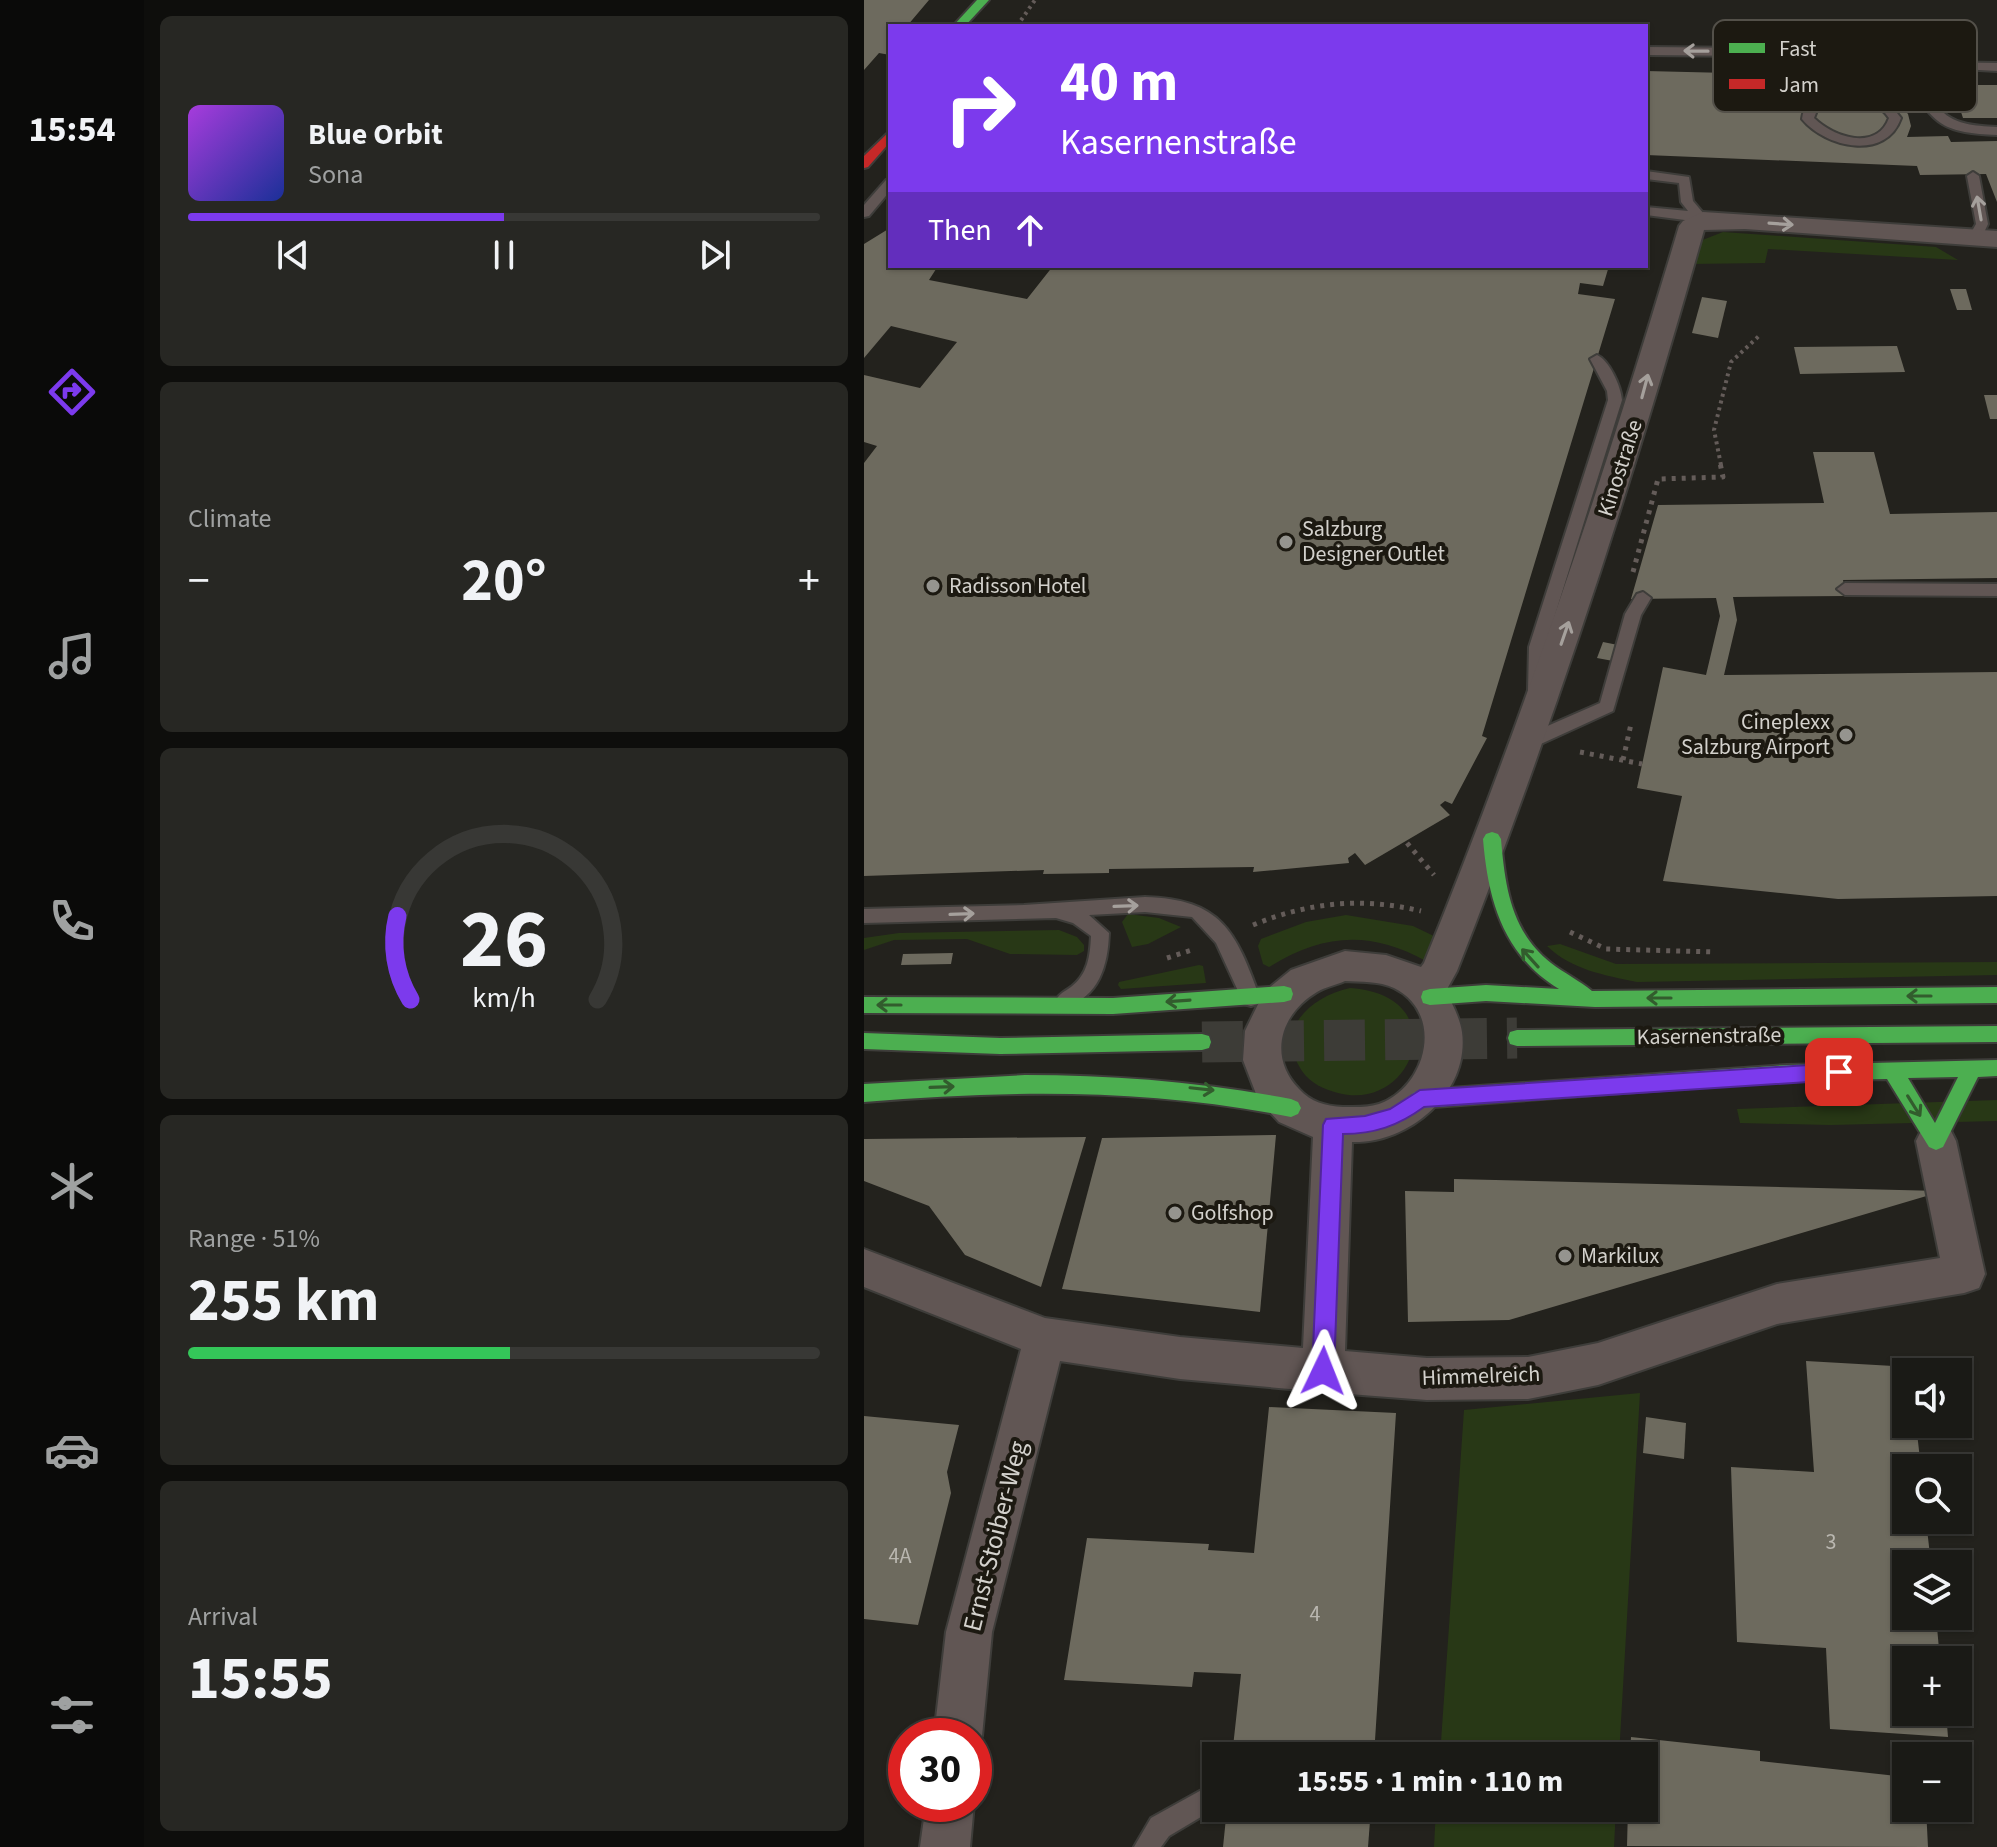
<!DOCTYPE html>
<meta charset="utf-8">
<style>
:root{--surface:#1a1a16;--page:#272723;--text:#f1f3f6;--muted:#9fa1a1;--line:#383835;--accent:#7c3aed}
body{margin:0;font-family:"Source Sans 3",sans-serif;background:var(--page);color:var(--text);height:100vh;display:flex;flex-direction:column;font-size:30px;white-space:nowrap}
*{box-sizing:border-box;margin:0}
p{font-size:26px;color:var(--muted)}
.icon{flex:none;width:44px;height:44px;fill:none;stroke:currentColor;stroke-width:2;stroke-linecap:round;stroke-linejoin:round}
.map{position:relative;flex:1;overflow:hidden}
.panel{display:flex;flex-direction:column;gap:16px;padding:16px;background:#0e0e0c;width:720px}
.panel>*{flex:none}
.hud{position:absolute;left:24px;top:24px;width:760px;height:244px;border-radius:0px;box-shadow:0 2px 6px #0004,0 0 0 2px var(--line);background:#7c3aed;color:#fff;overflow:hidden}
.controls{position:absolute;left:1028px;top:1358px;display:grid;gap:16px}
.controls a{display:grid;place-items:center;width:80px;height:80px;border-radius:0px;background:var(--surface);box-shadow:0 2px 6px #0004,0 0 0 2px var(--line);font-size:40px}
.speed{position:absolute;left:24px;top:1718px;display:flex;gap:16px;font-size:40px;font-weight:700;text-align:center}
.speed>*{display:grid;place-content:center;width:104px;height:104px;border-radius:50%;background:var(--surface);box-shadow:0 2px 6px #0004,0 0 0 2px var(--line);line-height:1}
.speed .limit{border:12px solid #d22;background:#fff;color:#111}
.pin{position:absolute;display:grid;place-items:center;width:68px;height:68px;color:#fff;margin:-34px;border-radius:16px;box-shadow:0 4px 12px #0006}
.me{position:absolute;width:88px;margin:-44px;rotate:2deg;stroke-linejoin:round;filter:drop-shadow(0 0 6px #0008)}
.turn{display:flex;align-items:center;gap:28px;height:168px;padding:0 40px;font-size:36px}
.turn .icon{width:104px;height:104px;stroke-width:2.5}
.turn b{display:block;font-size:56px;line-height:68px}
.then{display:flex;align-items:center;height:76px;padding:0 40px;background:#0003;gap:16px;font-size:30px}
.big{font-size:60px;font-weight:700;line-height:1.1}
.panel .tile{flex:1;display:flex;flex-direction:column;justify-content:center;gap:12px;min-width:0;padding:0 28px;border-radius:12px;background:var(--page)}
.panel .dial{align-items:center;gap:0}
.dial svg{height:208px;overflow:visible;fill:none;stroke:var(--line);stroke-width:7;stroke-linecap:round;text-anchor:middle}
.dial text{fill:var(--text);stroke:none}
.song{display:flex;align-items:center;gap:24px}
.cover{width:96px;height:96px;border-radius:12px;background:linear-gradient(135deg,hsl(280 70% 55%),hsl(230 70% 35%))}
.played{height:8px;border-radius:4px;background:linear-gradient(90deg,var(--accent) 50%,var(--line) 50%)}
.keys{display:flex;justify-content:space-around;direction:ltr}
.heat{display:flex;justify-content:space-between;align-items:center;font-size:44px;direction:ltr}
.charge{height:12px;border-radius:6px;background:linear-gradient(90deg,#34c759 51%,var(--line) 0)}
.trip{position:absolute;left:338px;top:1742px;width:456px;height:80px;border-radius:0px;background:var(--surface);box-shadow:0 2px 6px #0004,0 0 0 2px var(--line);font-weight:700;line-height:80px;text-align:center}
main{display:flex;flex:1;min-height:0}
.dock{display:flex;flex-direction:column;width:144px;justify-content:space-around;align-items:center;background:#0a0a09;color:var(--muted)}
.dock .icon{width:56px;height:56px}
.dock .selected{color:var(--accent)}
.dock b{font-size:36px;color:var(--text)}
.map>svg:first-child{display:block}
.green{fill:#283816}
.building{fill:#6d6a5e}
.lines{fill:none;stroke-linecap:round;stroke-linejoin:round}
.secondary-tunnel{stroke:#3d3c37;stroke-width:41;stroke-dasharray:41 20;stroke-linecap:butt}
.lane-casing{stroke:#3e3d3a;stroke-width:4}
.street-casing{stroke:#3e3d3a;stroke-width:4}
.fast-casing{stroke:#3e3d3a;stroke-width:4}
.jam-casing{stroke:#3e3d3a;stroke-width:4}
.path-far1{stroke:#645c59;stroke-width:4;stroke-dasharray:3 4;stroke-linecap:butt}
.path{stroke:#645c59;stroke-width:5;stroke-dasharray:4 6;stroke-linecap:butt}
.lane{fill:#615654;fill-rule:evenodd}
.street{fill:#615654;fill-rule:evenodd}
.fast{fill:#4caf50;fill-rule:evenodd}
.jam{fill:#c62828;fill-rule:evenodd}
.oneway{stroke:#a5a09c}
.oneway2{stroke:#325c2d}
.route{fill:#7c3aed;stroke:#51269a;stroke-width:2}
.poi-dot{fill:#95948f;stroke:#1c1911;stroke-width:3}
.labels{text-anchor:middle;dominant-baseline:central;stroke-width:8;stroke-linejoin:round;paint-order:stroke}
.street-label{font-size:22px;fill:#d3d1cc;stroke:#1c1911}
.poi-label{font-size:22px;fill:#d3d1cc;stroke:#1c1911;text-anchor:start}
.near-number-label{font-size:22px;fill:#bab7b0}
.near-street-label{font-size:26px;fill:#d3d1cc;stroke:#1c1911}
.key{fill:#1c1911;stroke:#535049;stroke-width:2}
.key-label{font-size:22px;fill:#d3d1cc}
</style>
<main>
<nav class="dock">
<b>15:54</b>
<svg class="icon selected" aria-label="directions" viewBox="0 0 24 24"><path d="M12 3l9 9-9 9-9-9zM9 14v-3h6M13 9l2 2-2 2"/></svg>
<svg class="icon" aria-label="music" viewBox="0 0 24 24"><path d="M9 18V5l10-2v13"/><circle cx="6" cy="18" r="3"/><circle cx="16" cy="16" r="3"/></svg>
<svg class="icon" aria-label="phone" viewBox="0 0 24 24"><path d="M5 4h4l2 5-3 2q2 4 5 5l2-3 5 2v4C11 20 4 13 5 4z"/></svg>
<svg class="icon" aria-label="climate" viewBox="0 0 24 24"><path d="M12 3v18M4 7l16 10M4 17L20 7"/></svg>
<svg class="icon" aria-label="car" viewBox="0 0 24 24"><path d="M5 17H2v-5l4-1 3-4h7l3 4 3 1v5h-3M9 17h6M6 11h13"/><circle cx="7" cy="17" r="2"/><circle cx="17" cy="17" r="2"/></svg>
<svg class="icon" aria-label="filters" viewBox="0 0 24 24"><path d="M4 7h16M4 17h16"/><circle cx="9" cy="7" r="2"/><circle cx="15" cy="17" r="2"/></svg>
</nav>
<section class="panel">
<div class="tile">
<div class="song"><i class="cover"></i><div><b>Blue Orbit</b><p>Sona</p></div></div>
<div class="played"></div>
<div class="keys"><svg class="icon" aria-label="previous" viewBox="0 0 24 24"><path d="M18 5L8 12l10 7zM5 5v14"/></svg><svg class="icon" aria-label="pause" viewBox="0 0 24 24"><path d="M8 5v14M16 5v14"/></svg><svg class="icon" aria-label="next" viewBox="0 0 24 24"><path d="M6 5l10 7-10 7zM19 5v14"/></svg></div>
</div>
<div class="tile"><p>Climate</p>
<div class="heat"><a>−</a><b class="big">20°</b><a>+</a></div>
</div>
<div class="tile dial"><svg viewBox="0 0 100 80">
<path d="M14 69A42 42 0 1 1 86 69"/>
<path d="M14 69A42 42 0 0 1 9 37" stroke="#7c3aed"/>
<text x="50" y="56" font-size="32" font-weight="700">26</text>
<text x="50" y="72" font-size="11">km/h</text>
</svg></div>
<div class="tile"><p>Range · 51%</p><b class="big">255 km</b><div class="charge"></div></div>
<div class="tile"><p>Arrival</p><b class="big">15:55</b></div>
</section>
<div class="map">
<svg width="1133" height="1847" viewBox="0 0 1133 1847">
<rect width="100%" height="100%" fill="#23221d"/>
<!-- green -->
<g class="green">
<path d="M859,232L1072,247L1094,260L904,249L901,263L825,264L836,241Z"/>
<path d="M264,914L295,918L317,927L284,944L268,947L258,922Z"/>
<path d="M482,915L549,926L574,938L562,961C505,930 459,934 405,967L399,964L394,946L397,939L442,922Z"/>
<path d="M195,930L213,937L220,945V951L213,955L146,954L103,939L30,940L0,950V938L35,933Z"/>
<path d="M696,944L752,964L1133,962V975L773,982C740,975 708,970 683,946Z"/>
<path d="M335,965L339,966L342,983L257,989L254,985L255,982Z"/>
<path d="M486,988C591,995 551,1113 474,1093C460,1089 447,1084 438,1071C410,1029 446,997 486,988Z"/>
<path d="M1133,1100V1121L966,1125L876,1123L873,1109Z"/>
<path d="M776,1393L755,1756H576L600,1410Z"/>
<path d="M572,1808H752L750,1847H570Z"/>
</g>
<!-- building -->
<g class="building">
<path d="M0,0H65L43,26H26V55L15,53L0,70Z"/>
<path d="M782,71L947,75L950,88L985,86L1019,94L1034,103L1044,114L1047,126L1043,137L1084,136L1087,142L1133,141V202L1122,174L1056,175L1053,166L782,155Z"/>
<path d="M1088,85H1133V118H1099Z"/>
<path d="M26,228V266H74L65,280L163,299L189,266H745L739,286L716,283L714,294L751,299L618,736L623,738L588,804L581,801L576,805L586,815L501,865L491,853L484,858L485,863L389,872L390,867L245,869V873L179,874L180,870L0,876V463L13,446L0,442V375L56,388L93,342L27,326L0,358V244Z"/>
<path d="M1086,289H1102L1108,310H1093Z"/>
<path d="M838,297L863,301L854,338L828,333Z"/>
<path d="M1033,346L1041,372L936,374L930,347Z"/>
<path d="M1120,395H1133V419H1126Z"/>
<path d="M949,452H1010L1026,514L1133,512V578L979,580L983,596L869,597L873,620L860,675L1133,672V896L974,899L799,881L818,796L773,788L799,667L842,675L856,616L852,598L767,599L794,505L960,503Z"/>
<path d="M739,642L754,645L749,661L733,658Z"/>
<path d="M89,953L87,964L37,965L39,954Z"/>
<path d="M412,1135L396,1312L198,1289L238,1138Z"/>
<path d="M222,1137L177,1287L101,1255L65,1206L0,1181V1139Z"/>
<path d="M590,1179L1076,1191V1192L645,1320L544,1322L541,1191L590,1192Z"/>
<path d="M942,1361L1047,1367V1372H1042V1424H1052L1057,1468H1042V1520H1062L1067,1564H1042V1616H1072L1076,1660H1042V1712H1082L1084,1737L966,1729L962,1648L873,1642L867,1467L950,1472Z"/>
<path d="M405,1407L532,1413L510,1756H368L377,1674L330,1672L328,1687L200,1680L223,1538L345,1544L344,1550L390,1553Z"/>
<path d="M0,1416L95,1425L83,1472L87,1493L54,1625L0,1619Z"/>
<path d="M782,1417L822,1423L820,1459L779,1453Z"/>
<path d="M767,1737L896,1751V1761L1042,1777V1808H1062L1064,1847L763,1846L764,1808H780V1756H766Z"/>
<path d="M363,1808H507L504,1847H359Z"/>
</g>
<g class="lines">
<!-- secondary-tunnel -->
<path class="secondary-tunnel" d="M338,1042L653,1038"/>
<defs>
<g id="lane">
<path d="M782,47L893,48L995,54L1045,68L1069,62L1133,63V71L1080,68L1054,73C1076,116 1083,125 1133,127V135C1082,133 1068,126 1045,80L1031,92L1016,98L1025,103L1037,118C1022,161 962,148 938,119C945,73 990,100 1018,90C1026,87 1032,79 1038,74L994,61L893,56L782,55ZM984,98C1001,98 1015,104 1025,118C1013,151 970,138 950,118L956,103Z"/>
<path d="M782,171L825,177L829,201L845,220L844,223L782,215V207L824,211L817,202L815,183L782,179Z"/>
<path d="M1109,172L1115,176L1124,224L1116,241L1111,242L1104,238L1112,224L1103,176Z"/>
<path d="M26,179V191L5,216L0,217V205L22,180Z"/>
<path d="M733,355C745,360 757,386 758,400L681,647L680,690L672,696L664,690L665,647L744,400L743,391L726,359Z"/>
<path d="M981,583L1133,584V596L981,595L973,589Z"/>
<path d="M779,592L787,598L777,615L749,711L668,748H656L654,743L656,738L736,703L761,614L773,594Z"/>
<path d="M281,897C357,899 372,931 396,998L394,1004L387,1006L380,1004L352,943L328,917L281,912L225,915L245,933C244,966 235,996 201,1008L194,1006L192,1000C196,993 200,992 207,987C224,974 226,956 227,936L209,923L192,918L0,923V909L160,905Z"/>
<path d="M352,1782V1808L305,1836L297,1847H270L287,1818Z"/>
</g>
<g id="street">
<path d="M839,212L1133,231V247L881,229L840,230C769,481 689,728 593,971L582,991C588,1004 596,1018 598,1032C606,1092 545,1144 488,1142L481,1351L563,1358L664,1357L734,1343L913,1284L1076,1258L1052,1141L1058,1129L1072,1123L1086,1129L1092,1141L1121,1274L1115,1288L1100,1293L913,1324L734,1385L664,1399L563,1400L459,1392L316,1379L196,1361L128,1632L118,1736L110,1753V1736H70L82,1632L157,1349L0,1287V1249L181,1318L316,1337L439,1348L449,1137L415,1122L394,1099L379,1060L381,1031L400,992L427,970L481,951L522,955L557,967L560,963C658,722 741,476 815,226L819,221ZM481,981C497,982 515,981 530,988C581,1013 563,1087 515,1104C503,1108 491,1107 479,1107C461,1106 447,1102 435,1089C404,1057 416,1014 453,992C461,987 472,985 481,981Z"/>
<path d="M62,1804L110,1803L106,1847H56Z"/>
</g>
<g id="fast">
<path d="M113,0H125L101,26H89Z"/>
<path d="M628,832L634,834L637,839C641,886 647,932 687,963C700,973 716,981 728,991L1133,987V1003L731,1007L622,1001L566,1005L559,1003L557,997L559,991L566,989L622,985L695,989C639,955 624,900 619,839L622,834Z"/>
<path d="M420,986L427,988L429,994L427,1000L420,1002L249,1014L0,1013V997L249,998Z"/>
<path d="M1133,1026V1042L653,1046L646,1044L644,1038L646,1032L653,1030Z"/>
<path d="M0,1033L136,1038L338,1034L345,1036L347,1042L345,1048L338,1050L136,1054L0,1049Z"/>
<path d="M1133,1060V1076L1114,1077L1079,1147L1072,1150L1065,1147L1023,1079L923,1081L556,1108L549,1105L546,1099L549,1093L556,1090L923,1065ZM1094,1077L1071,1123L1044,1078Z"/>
<path d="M161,1075C251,1075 338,1082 427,1099L434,1102L437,1108L434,1114L427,1117C283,1088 146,1090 0,1102V1084Z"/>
</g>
<path id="jam" d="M26,131V142L4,167L0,168V156Z"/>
</defs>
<!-- lane casing -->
<use href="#lane" class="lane-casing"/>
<!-- street casing -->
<use href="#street" class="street-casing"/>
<!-- fast casing -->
<use href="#fast" class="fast-casing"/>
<!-- jam casing -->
<use href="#jam" class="jam-casing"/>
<!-- path-far1 -->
<g class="path-far1">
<path d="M153,26L171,0"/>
<path d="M857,465L850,430L867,362L896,335"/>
</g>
<!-- path -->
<g class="path">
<path d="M769,572L794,479L859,477L856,463"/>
<path d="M716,752L778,764"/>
<path d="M759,760L767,724"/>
<path d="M543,843L570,875"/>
<path d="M389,925C445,902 498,897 557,911"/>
<path d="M706,932L742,949L852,952"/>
<path d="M303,958L328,950"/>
</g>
<!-- lane -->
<use href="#lane" class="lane"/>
<!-- street -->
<use href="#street" class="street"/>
<!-- fast -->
<use href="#fast" class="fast"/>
<!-- jam -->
<use href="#jam" class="jam"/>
</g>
<!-- one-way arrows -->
<defs><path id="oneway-shaft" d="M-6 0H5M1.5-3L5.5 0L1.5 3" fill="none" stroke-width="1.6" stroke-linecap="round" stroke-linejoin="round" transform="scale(2)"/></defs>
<g class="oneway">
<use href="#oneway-shaft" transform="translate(832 51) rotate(-179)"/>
<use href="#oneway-shaft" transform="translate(1115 208) rotate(-100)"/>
<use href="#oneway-shaft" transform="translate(917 224) rotate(4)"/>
<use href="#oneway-shaft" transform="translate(781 386) rotate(-75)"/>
<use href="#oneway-shaft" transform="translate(701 633) rotate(-71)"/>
<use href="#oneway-shaft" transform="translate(262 906) rotate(-2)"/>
<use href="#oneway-shaft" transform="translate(98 914) rotate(-2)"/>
</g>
<g class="oneway2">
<use href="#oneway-shaft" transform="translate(666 958) rotate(-132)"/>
<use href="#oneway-shaft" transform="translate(1055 996) rotate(180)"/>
<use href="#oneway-shaft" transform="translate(795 998) rotate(180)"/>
<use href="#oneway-shaft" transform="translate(314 1001) rotate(176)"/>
<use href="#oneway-shaft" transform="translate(25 1005) rotate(-180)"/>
<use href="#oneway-shaft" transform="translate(78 1087) rotate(-2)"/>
<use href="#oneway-shaft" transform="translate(338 1089) rotate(6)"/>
<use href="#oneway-shaft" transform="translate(1050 1106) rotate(58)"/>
</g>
<!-- route -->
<path class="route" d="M975,1063L982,1066L985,1072L982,1078L975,1080L560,1107C534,1126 510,1134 479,1134L470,1371L467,1378L459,1381L452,1378L448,1371L459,1125L462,1119L501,1116L526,1109L556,1090Z"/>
<!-- markers -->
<g class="poi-dot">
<circle cx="422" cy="542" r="8"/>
<circle cx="69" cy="586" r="8"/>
<circle cx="982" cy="735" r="8"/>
<circle cx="311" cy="1213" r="8"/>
<circle cx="701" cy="1256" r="8"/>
</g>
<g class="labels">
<!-- street labels -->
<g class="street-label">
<text transform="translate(756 468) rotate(-72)">Kinostraße</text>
<text transform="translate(845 1036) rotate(-1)">Kasernenstraße</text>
<text transform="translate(617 1376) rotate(-2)">Himmelreich</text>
</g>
<!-- poi labels -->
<g class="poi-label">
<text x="438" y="529">Salzburg<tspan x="438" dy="25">Designer Outlet</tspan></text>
<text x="85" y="586">Radisson Hotel</text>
<text x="966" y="722" text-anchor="end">Cineplexx<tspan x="966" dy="25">Salzburg Airport</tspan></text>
<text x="327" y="1213">Golfshop</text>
<text x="717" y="1256">Markilux</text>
</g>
<!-- near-number labels -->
<g class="near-number-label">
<text x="967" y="1542">3</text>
<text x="36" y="1556">4A</text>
<text x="451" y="1614">4</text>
</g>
<!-- near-street labels -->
<g class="near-street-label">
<text transform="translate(131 1536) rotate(-76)">Ernst-Stoiber-Weg</text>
</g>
</g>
<!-- legend -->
<rect x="849" y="20" width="264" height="92" rx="12" class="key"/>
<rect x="865" y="43" width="36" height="10" fill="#4caf50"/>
<rect x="865" y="79" width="36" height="10" fill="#c62828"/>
<g class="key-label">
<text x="915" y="56">Fast</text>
<text x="915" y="92">Jam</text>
</g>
</svg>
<div class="controls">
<a><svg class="icon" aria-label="sound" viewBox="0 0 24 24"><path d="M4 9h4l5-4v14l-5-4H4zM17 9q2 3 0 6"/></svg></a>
<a><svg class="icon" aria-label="search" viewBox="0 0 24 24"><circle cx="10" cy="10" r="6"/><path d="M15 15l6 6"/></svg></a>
<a><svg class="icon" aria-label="layers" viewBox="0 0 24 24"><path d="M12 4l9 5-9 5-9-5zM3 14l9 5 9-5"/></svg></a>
<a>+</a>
<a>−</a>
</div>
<div class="speed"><div class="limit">30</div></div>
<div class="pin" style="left:975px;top:1072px;background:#d93025"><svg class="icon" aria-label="arrive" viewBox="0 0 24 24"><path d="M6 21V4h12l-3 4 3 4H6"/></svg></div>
<svg class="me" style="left:459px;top:1371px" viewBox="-20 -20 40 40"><path d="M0-17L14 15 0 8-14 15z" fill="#7c3aed" stroke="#fff" stroke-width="4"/></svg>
<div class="trip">15:55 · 1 min · 110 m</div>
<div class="hud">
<div class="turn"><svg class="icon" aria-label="right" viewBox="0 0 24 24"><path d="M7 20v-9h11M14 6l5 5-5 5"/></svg><div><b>40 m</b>Kasernenstraße</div></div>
<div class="then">Then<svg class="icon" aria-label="ahead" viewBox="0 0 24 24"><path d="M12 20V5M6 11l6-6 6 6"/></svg></div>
</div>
</div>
</main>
